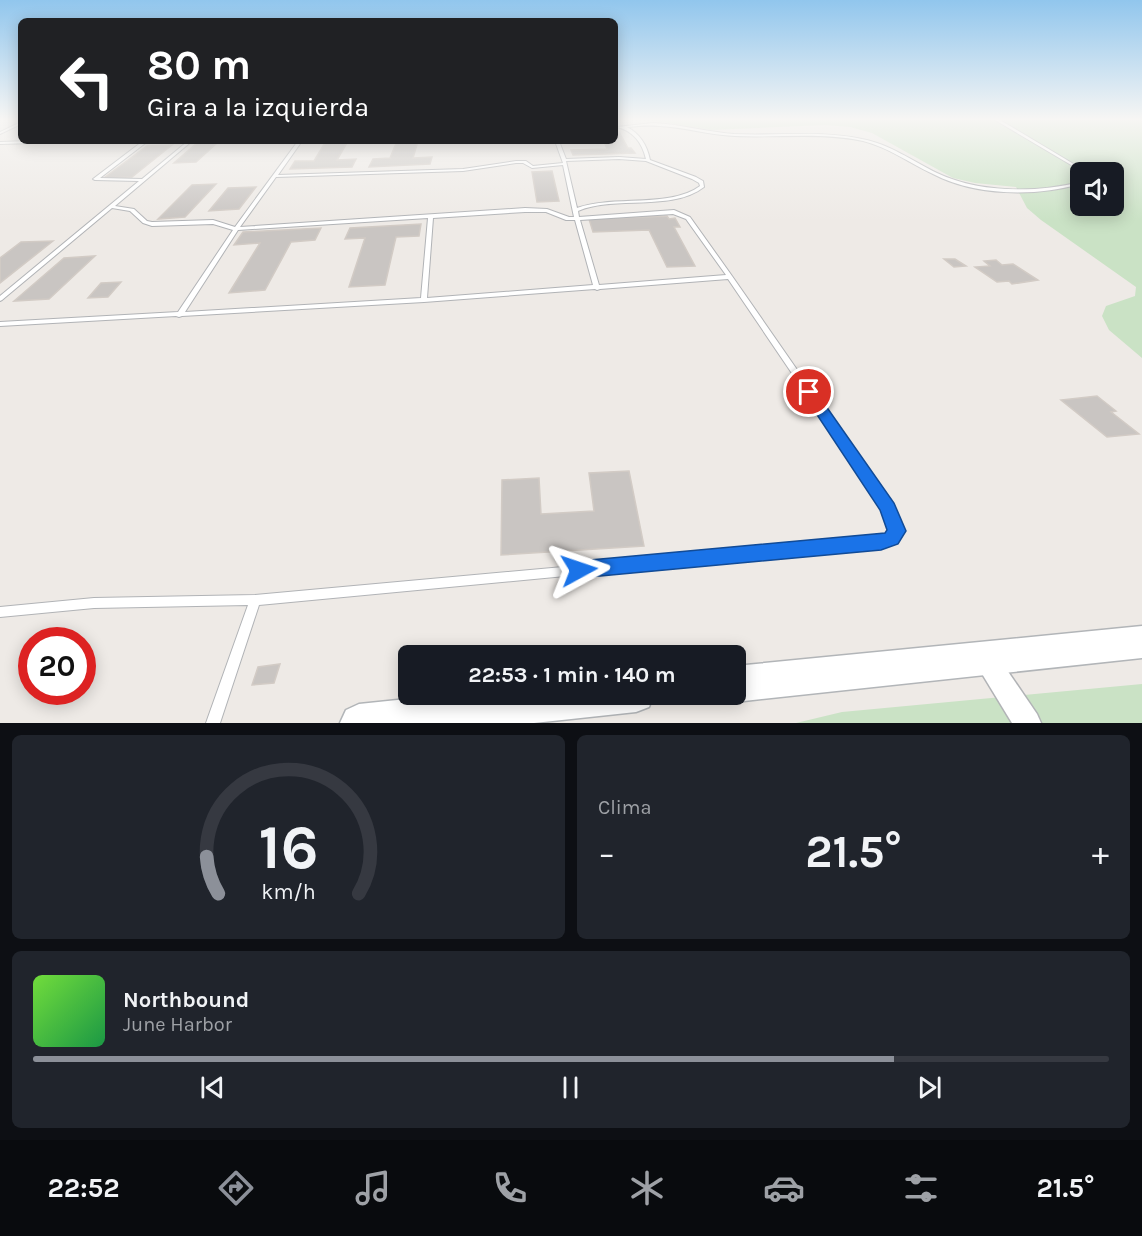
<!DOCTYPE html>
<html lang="es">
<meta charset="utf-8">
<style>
:root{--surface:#171b24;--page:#20242c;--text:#f1f3f6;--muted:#9ea1a6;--line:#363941;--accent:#8c9099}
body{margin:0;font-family:Karla,sans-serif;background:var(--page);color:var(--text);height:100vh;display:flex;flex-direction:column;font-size:22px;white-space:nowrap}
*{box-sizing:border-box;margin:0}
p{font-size:20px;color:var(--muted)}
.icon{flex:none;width:33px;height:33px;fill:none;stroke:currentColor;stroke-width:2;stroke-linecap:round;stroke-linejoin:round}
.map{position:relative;height:723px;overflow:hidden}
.sheet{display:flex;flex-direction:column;gap:12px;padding:12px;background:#0d0f14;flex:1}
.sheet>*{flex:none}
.banner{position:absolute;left:18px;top:18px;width:600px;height:126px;border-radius:9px;box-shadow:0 3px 15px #0003;background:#202124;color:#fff;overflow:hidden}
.buttons{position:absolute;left:1070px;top:162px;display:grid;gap:12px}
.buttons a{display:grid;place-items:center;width:54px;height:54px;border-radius:9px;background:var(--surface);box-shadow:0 3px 15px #0003;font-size:30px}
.speed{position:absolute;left:18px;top:627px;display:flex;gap:12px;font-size:30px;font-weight:700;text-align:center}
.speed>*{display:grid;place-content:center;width:78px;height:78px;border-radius:50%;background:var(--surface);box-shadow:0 3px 15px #0003;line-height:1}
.speed .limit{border:9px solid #d22;background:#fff;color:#111}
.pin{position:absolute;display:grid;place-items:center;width:51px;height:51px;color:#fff;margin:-26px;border:3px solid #fff;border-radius:50%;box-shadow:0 2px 6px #0007}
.me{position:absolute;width:66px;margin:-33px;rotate:85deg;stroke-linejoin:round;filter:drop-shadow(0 0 4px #0008)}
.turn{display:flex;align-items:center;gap:21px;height:126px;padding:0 30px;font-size:27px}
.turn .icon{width:78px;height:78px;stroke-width:2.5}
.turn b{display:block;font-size:42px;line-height:51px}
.big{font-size:45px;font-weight:700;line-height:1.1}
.sheet .card{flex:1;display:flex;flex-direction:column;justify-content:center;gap:9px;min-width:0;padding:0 21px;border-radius:9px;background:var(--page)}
.sheet .dial{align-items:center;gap:0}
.dial svg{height:156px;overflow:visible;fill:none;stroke:var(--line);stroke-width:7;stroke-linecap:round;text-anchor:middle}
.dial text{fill:var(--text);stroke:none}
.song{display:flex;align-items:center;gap:18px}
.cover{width:72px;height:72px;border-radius:9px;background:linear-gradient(135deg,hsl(100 70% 55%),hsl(140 70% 35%))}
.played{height:6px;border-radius:3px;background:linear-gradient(90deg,var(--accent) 80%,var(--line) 80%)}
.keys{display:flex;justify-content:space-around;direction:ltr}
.heat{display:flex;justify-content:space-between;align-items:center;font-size:33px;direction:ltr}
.sheet .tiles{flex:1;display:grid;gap:12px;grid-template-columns:1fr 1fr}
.card:last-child{grid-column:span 2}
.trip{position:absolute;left:398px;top:645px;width:348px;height:60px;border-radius:9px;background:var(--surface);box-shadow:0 3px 15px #0003;font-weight:700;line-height:60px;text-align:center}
.dock{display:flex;height:96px;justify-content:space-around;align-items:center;background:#090b0e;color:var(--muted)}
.dock .icon{width:42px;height:42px}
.dock .current{color:var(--accent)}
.dock b{font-size:27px;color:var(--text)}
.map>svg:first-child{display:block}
.green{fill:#cae2c5;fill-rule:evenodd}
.building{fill:#c9c5c2;stroke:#d2cbc5;stroke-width:1.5}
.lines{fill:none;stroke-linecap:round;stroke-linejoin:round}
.lane-casing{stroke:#b1b3b6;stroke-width:2}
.street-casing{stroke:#b1b3b6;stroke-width:3}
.secondary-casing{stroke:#b2b5b8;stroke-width:3}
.lane{fill:#fff;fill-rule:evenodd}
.street{fill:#fff;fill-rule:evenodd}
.secondary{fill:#fff;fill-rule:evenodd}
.route{fill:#1a73e8;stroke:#114b97;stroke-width:1.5}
</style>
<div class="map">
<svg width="1142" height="723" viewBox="0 0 1142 723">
<rect width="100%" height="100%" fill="#eeeae6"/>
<!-- green -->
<g class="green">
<path d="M651,120H1142V358L1109,330L1102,316L1106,306L1135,296L1136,287L1041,220L1027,208L1016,187L975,183L953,178L872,133L850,127L825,125L711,130ZM1080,172H1113V206H1080Z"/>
<path d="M1142,684V723H796L842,712Z"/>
</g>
<!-- building -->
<g class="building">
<path d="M615,130H618L628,148H631L635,153L573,155L571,150L607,149L604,141H615Z"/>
<path d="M326,141H348L337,160L356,159L352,167L290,169L295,161H314Z"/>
<path d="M397,141H418L413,158L432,157L430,164L369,167L373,159L390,158Z"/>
<path d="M197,143H217L196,162L174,163Z"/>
<path d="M172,145L132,177L104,178L147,146Z"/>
<path d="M552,171L559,201L537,202L532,172Z"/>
<path d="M216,184L185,217L158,219L192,185Z"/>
<path d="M256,187L239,209L209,211L228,188Z"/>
<path d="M667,216L669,219L675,218L680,227H674L695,266L667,267L649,230L593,232L589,219Z"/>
<path d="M421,224L419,236L396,237L385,285L349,287L365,238L345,239L350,228Z"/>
<path d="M321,228L315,240L291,242L265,290L229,293L260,243L234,245L243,232Z"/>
<path d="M53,241L0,283V258L21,242Z"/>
<path d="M95,256L49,299L14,301L64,258Z"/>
<path d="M944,259H955L966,266L954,267Z"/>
<path d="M996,260L1002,265L1013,264L1038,280L1012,284L1009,281L997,282L975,267L990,266L984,261Z"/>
<path d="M121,282L108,297L88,298L101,283Z"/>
<path d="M1097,396L1116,411L1111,412L1139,434L1107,437L1061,400Z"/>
<path d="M629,471L644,546L501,555L502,480L539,478L541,514L594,511L589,473Z"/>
<path d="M280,664L274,683L252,685L258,667Z"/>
</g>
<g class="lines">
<defs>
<g id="lane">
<path d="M995,120H1000L1087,172H1083Z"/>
<path d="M21,122V124L0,134V132Z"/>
<path d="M653,123C680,124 707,132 734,134C777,136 820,130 862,139C890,144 912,161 937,173C979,193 1036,193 1080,182V184C1035,197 975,196 933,174C909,163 888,147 863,141C821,132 778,138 735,136C709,135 684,127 659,126C648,125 637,126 627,127C640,134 647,145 650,160L696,177L703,181L704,187C672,212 615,195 578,211L579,217L674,210L690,217L732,276L891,505L902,531L895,542L881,546L259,605L220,723H206L248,605L94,608L0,617V607L94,598L255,595L881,538L887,536L892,530L884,509L728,279L600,289L597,290L595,289L424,302L182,316L179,317L176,316L0,326V322L178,312L233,230L213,224L152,226L143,223L130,211L112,208L2,300L0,301V296L139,181L95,180L93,179L143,141H148L100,178L142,179L188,141H192L115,206L134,209L147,221L152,222L213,220L235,227L298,141H302L278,175L463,169L516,161H526L533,166L563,163L555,141H559L566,159L619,157L646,159C642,142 633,131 617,127ZM619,159L646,161L692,179L699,183L700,186C671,208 612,195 577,208L566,161ZM516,163H523L532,168L563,165L574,217H569L547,209L525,208L240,227L276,177L463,171ZM525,212H546L566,220H575L593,285L427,298L433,218ZM673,214L686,219L726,275L599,285L580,220ZM428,218L421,298L185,312L238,230Z"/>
<path d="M28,141H70L68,142L0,144V142Z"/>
</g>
<path id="street" d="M985,647L994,651L1037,714L1041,723H1012L973,659L976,651Z"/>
<g id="secondary">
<path d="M1142,626V658L735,702L722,694H735V666Z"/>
<path d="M455,694H654L649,707L636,712L534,723H340L346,710L359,704Z"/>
</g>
</defs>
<!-- lane casing -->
<use href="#lane" class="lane-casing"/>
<!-- street casing -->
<use href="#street" class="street-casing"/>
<!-- secondary casing -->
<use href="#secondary" class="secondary-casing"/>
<!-- lane -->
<use href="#lane" class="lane"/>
<!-- street -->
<use href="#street" class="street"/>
<!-- secondary -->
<use href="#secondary" class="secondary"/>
</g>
<!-- sky -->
<linearGradient id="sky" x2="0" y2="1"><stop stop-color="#91c6ed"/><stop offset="0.54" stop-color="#f7f6f4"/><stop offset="1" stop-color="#f7f6f4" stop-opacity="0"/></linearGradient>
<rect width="1142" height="221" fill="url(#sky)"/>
<!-- route -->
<path class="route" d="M809,388L814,389L894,503L906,531L898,544L881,550L579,578L572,576L569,570L572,564L579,561L885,533L887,530L880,510L802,392Z"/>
</svg>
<div class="buttons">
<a><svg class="icon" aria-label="sound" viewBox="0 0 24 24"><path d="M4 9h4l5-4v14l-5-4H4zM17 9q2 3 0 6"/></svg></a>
</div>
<div class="speed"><div class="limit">20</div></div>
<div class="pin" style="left:809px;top:392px;background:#d93025"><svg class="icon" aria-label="arrive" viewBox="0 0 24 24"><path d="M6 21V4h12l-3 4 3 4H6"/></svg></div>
<svg class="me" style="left:579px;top:570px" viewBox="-20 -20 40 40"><path d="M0-17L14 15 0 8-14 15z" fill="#1a73e8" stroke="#fff" stroke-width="4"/></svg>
<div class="trip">22:53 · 1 min · 140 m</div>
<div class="banner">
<div class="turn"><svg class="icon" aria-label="left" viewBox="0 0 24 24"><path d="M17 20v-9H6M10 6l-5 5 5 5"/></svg><div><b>80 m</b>Gira a la izquierda</div></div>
</div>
</div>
<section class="sheet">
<div class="tiles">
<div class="card dial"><svg viewBox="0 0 100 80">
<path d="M14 69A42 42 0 1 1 86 69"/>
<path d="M14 69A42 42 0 0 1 8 50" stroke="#8c9099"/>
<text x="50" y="56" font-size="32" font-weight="700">16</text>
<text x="50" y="72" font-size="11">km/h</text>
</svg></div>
<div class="card"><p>Clima</p>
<div class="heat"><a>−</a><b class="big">21.5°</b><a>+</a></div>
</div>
<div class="card">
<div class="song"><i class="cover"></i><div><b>Northbound</b><p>June Harbor</p></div></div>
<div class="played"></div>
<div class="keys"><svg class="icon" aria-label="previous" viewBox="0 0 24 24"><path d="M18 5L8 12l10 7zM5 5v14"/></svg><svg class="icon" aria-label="pause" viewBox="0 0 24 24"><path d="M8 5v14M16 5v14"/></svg><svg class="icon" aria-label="next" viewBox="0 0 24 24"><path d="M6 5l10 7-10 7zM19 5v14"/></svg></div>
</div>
</div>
</section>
<nav class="dock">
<b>22:52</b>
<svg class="icon current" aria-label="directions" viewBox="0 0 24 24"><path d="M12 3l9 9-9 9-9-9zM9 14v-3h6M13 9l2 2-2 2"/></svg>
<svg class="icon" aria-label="music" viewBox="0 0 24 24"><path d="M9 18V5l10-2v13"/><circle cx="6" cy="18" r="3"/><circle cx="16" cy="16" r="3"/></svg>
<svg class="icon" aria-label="phone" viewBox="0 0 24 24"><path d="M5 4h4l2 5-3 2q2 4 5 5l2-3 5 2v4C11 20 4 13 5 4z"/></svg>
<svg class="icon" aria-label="climate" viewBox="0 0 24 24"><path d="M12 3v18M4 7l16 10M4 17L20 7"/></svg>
<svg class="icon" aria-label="car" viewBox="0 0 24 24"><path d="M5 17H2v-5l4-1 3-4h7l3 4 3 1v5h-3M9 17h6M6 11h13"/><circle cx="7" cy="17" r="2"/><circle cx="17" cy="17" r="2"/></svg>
<svg class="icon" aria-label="filters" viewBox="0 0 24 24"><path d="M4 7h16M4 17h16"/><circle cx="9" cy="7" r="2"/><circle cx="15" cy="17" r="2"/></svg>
<b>21.5°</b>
</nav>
